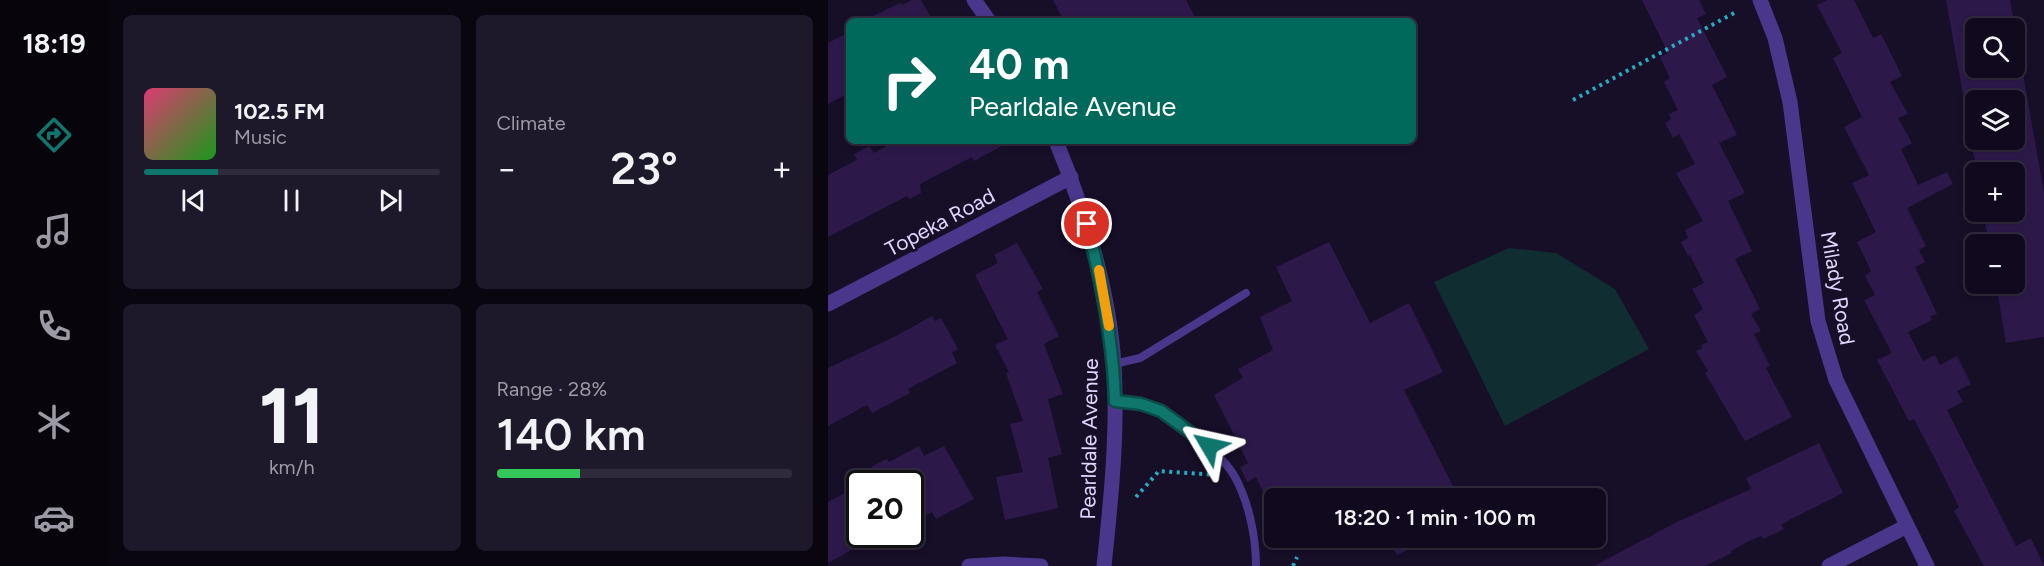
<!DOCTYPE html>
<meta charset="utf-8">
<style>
:root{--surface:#110a1e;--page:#1e182b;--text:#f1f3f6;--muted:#9c9aa4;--line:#302b3c;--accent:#0f766e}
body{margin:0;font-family:Figtree,sans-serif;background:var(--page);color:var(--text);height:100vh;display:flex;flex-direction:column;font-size:22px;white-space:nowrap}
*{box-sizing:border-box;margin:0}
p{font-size:20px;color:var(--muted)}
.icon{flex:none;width:33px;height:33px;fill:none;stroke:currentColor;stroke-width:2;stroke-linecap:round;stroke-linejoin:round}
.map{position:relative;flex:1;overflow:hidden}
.details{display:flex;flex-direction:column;gap:15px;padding:15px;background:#090610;width:720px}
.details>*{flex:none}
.hud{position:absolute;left:18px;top:18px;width:570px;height:126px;border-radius:9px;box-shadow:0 3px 9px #0003,0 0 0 2px var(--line);background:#00695c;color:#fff;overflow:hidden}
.fabs{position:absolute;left:1137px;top:18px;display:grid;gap:12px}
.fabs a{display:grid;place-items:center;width:60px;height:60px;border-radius:9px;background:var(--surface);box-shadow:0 3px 9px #0003,0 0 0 2px var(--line);font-size:30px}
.speed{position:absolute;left:18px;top:470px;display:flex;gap:12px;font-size:30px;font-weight:700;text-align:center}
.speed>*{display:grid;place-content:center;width:78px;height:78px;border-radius:50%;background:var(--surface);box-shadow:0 3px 9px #0003,0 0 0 2px var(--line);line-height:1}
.speed .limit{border:3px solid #111;border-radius:9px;background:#fff;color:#111}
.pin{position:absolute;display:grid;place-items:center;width:51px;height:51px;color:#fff;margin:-26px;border:3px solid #fff;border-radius:50%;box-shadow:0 2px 6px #0007}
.me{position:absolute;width:66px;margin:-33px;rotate:306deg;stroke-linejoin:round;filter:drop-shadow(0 0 4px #0008)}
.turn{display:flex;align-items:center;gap:21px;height:126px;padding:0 24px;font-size:27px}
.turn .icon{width:78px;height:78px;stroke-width:2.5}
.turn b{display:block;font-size:42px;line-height:51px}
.big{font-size:45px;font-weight:600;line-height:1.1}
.details .card{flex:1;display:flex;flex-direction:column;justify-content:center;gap:9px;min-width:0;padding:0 21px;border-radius:9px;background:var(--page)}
.details .dial{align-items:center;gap:0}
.dial b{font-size:78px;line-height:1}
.song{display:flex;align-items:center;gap:18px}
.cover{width:72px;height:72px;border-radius:9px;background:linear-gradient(135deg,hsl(340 70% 55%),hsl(120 70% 35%))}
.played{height:6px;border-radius:3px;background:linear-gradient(90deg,var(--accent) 25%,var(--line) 25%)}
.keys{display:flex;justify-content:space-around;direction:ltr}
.heat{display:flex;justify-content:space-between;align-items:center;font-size:33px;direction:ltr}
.charge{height:9px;border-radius:4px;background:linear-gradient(90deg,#34c759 28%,var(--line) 0)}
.details .tiles{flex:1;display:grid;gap:15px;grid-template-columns:repeat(2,1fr)}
.trip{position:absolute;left:436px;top:488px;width:342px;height:60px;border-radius:9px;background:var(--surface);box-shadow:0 3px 9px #0003,0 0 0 2px var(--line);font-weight:600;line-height:60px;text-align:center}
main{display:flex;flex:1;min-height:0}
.dock{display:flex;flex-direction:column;width:108px;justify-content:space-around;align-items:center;background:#07040c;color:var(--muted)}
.dock .icon{width:42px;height:42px}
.dock .active{color:var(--accent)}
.dock b{font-size:27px;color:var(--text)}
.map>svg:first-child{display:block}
.green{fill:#102d32}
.building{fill:#2c194a}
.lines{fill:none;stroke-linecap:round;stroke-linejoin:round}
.path{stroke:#28abc0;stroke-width:4;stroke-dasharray:3 4.5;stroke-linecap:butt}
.service{stroke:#4a368a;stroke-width:8}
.minor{stroke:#4a368a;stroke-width:15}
.tertiary{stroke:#4a368a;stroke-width:15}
.route-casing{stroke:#0a4d48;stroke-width:15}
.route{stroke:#0f766e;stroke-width:10}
.slow{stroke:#f59e0b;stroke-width:10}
.labels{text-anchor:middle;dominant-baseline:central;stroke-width:6;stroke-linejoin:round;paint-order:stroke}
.street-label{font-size:21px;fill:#e2d5ff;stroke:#170e28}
</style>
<main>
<nav class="dock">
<b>18:19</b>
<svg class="icon active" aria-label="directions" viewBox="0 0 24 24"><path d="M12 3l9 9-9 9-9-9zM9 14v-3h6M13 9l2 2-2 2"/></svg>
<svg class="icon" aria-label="music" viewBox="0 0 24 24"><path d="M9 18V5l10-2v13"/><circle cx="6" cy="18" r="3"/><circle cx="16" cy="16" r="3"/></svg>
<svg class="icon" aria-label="phone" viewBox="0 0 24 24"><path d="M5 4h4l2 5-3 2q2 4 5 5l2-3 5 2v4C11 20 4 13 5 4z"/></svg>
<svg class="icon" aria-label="climate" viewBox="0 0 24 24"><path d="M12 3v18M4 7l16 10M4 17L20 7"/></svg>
<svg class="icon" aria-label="car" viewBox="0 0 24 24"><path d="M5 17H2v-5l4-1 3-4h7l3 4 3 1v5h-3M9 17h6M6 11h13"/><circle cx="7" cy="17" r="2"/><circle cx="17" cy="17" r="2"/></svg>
</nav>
<section class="details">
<div class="tiles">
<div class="card">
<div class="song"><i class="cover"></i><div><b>102.5 FM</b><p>Music</p></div></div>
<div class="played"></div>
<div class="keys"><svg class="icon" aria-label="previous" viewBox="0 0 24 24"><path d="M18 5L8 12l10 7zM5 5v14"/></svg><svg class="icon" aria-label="pause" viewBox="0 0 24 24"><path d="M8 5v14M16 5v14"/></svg><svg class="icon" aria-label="next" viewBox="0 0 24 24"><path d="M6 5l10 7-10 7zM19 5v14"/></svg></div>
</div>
<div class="card"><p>Climate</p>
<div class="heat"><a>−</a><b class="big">23°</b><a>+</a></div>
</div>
<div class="card dial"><b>11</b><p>km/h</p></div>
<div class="card"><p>Range · 28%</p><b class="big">140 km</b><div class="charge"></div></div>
</div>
</section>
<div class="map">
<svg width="1216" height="566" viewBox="0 0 1216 566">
<rect width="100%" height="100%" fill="#170e28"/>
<!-- green -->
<path class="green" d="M681,248L728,253L787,289L821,349L677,426L606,282Z"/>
<!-- building -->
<g class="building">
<path d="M84,0H93L105,21H35L72,3L74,5Z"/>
<path d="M225,0H358L369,21H236Z"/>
<path d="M814,0H871L878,14L869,18L899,77L884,85L909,135L891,143L917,193L900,201L924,251L907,259L932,309L923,314L933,331L926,334L942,366L938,368L964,417L917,441L877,373L880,371L868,351L874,348L873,345L880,342L866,315L875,309L864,289L876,283L862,255L860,256L853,242L860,238L857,230L875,221L848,173L867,164L851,134L845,138L837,123L843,119L841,114L850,110L836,82L842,78L832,57L840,53Z"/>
<path d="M999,0H1026L1045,38L1053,34L1074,76L1062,82L1080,114L1070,118L1084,143L1073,149L1090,185L1119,172L1125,184L1079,208L1098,246L1091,250L1097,262L1087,267L1109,314L1102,316L1104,320L1080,332L1095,361L1107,355L1112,365L1129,356L1143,384L1129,391L1135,402L1119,410L1188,546L1203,538L1216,566H1156L1126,511L1131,507L1106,457L1086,419L1081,421L1049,360L1064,353L1036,300L1047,295L1037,276L1043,271L1029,242L1048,232L1024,183L1041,175L1016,127L1034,117L1005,58L1014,53L989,5Z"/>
<path d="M1118,0H1182L1187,28H1148V68H1194L1216,193V337L1178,343L1168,284H1186V244H1161L1155,212H1186V172H1149L1143,140H1186V100H1136Z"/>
<path d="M21,32V93L0,104V43Z"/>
<path d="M67,141H183L146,161L144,157L92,184L93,193L82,199L79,196L0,237V175L29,160L26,154L41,146L46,153Z"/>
<path d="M501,242L542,323L581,303L615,372L576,390L631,498H438L428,477L419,482L412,467L420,463L386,395L415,378L410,369L445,350L432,317L464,301L448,267Z"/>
<path d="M189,243L215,289L209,292L231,336L216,344L235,394L220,399L234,454L220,458L230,508L177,520L168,477L195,472L182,424L195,421L178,373L181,372L167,345L180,339L147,275L170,263L166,255Z"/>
<path d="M104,316L107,321L113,318L130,349L124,353L129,363L80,389L82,393L44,413L39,405L0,426V368L66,337Z"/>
<path d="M991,443L1015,493L965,518L953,525L956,529L935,539L933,536L919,542L903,551L904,553L877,566H766L849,522L923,489L918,478Z"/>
<path d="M91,446L96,456L116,446L146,499L108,519L104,512L82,523V483H52L43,467L59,459L61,462Z"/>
<path d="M32,485V503L24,507L32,521V545L0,563V502Z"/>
<path d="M559,537H606L569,555Z"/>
</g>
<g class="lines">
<!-- path -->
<g class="path">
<path d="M745,100L908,12"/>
<path d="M308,497L331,471L388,475"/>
<path d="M465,566L469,557"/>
</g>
<!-- service -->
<g class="service">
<path d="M286,364L312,358L418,293"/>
<path d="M287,401C302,403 317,404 332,411C352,420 396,457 407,477C421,503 428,537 428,566"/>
</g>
<!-- minor -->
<g class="minor">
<path d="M146,0L161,21"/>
<path d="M932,0L947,38L962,102L990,321L1008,380L1099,566"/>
<path d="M228,141C257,212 281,288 286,365C290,432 283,500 276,566"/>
<path d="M0,304L243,177"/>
<path d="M1001,566L1079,526"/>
</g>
<!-- tertiary -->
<path class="tertiary" d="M141,566L176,564L213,566"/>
</g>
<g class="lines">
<defs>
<path id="route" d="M259,224C274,283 285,341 287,401L313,404L333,411L381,446"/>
</defs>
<!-- route casing -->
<use href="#route" class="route-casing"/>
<!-- route -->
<use href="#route" class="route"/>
<!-- slow -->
<path class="slow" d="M271,270L281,326"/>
</g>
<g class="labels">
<!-- street labels -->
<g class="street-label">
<text transform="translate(112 222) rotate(-28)">Topeka Road</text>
<text transform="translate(1010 288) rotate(80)">Milady Road</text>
<text transform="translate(261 439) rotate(-89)">Pearldale Avenue</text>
</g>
</g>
</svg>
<div class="fabs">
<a><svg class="icon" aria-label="search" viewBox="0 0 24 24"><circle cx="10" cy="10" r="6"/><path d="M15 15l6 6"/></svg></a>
<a><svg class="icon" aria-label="layers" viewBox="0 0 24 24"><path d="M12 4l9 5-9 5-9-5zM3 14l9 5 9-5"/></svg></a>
<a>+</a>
<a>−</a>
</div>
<div class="speed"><div class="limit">20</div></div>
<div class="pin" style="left:259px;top:224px;background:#d93025"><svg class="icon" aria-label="arrive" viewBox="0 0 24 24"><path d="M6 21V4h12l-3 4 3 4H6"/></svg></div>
<svg class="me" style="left:381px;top:446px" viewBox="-20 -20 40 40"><path d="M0-17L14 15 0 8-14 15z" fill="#0f766e" stroke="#fff" stroke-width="4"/></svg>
<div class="trip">18:20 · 1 min · 100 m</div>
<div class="hud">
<div class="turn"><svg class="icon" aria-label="right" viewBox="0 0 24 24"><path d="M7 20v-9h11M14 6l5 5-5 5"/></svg><div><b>40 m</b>Pearldale Avenue</div></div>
</div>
</div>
</main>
